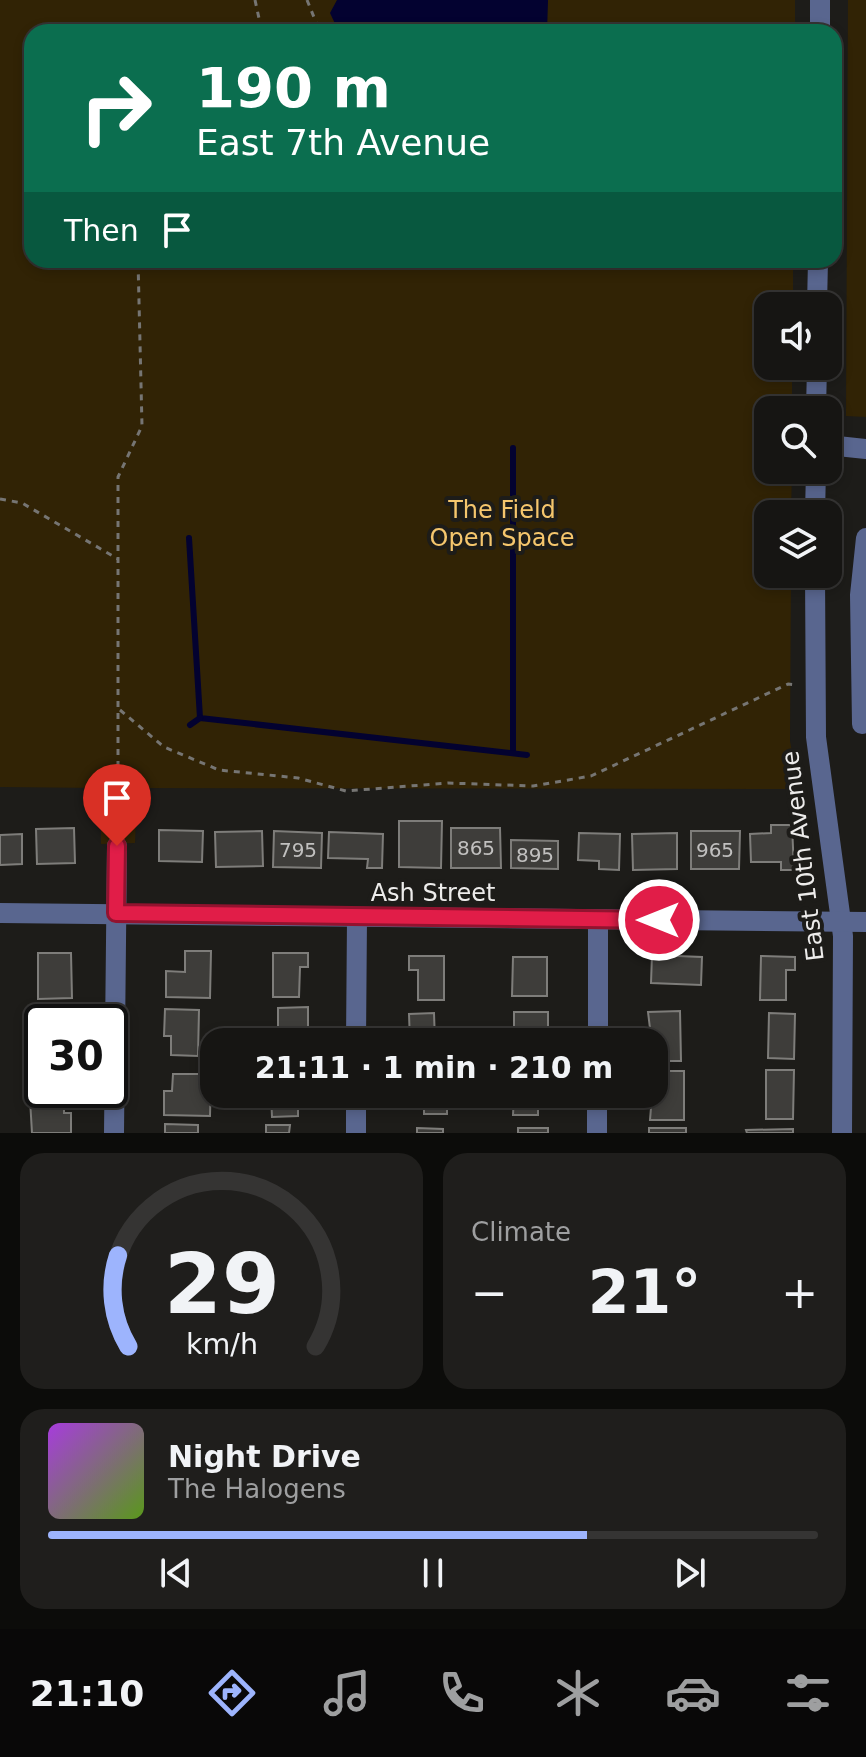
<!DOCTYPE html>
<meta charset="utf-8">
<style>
:root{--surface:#161513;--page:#1f1e1c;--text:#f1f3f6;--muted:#9e9fa0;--line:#353433;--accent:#9db4fd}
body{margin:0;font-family:"DejaVu Sans",sans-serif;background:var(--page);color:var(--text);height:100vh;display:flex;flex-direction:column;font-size:30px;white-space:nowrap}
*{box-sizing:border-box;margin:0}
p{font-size:26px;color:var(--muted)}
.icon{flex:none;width:44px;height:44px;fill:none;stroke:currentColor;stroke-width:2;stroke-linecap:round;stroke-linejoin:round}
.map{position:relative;height:1133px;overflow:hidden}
.side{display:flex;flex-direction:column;gap:20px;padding:20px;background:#0c0c0a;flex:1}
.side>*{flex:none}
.top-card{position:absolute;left:24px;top:24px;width:818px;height:244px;border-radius:24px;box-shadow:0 4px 12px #0003,0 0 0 2px var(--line);background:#0b6e4f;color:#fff;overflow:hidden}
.controls{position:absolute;left:754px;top:292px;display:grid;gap:16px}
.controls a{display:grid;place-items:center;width:88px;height:88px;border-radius:16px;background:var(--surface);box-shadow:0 4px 12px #0003,0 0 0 2px var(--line);font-size:40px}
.speed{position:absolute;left:24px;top:1004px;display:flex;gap:16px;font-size:40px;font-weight:700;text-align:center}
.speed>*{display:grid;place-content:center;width:104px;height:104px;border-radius:50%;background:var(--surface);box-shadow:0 4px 12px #0003,0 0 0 2px var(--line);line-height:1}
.speed .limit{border:4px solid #111;border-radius:12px;background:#fff;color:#111}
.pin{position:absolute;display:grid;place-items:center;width:68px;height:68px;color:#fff;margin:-82px -34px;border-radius:50% 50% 50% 0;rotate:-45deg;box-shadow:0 0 8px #0007}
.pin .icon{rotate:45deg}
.me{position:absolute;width:88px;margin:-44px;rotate:270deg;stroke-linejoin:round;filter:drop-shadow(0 0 6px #0008)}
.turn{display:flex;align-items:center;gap:28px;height:168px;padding:0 40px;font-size:36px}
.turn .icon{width:104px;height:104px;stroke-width:2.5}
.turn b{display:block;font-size:56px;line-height:68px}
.then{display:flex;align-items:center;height:76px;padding:0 40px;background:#0003;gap:16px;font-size:30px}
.big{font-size:60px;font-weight:700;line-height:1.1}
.side .card{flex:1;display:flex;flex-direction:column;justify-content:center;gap:12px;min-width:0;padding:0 28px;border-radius:24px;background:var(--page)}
.side .dial{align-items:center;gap:0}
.dial svg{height:208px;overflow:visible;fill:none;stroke:var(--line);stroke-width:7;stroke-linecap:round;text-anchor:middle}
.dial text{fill:var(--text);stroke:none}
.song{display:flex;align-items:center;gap:24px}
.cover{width:96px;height:96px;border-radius:12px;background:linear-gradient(135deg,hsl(280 70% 55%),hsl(90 70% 35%))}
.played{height:8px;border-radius:4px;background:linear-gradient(90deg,var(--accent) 70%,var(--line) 70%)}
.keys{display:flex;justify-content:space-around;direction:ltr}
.heat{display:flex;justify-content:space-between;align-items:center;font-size:44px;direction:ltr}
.side .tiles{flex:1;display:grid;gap:20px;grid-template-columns:1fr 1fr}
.card:last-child{grid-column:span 2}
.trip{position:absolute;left:200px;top:1028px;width:468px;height:80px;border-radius:24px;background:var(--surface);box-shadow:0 4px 12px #0003,0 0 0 2px var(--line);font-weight:700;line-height:80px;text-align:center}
.tabs{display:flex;height:128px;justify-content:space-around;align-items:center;background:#090808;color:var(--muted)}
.tabs .icon{width:56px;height:56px}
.tabs .on{color:var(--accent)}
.tabs b{font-size:36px;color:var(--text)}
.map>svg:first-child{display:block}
.green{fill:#312305}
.water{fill:#030230}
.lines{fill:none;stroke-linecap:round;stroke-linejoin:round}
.stream{stroke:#030230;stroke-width:6}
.building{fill:#3e3d3a;stroke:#7e7d7a;stroke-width:2}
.path{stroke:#767573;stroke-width:3;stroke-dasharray:6 6;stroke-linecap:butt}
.minor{stroke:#59668f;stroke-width:20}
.route-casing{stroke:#92132f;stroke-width:20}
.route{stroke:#e11d48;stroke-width:14}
.labels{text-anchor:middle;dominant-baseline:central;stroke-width:8;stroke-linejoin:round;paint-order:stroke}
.number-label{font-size:20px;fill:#c1c0bf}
.park-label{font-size:24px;fill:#f5c66d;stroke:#1d1c19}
.street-label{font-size:24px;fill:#edeceb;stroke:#1d1c19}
</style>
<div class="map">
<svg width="866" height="1133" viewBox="0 0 866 1133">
<rect width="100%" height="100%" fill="#1d1c19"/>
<!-- green -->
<g class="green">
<path d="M0,0H795V32H32V260H793V306H768V366H792V410H768V470H792L791,514H768V574H791L790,741L799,789L137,788L135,843L101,844V788L0,787Z"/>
<path d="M848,0H866V417L846,416Z"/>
</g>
<!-- water -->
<path class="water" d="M337,0H548L547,32H339L330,13Z"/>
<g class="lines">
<!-- stream -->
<g class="stream">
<path d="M513,448V753"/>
<path d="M189,538L200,718L527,755"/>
<path d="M190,725L200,718"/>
</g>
</g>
<!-- building -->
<g class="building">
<path d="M399,821H442L441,868L399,867Z"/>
<path d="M771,825H792L794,870H781V862H751L750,834L771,833Z"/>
<path d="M74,828L75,863L37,864L36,829Z"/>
<path d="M451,828H500L501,868H451Z"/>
<path d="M159,830L203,831L202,862L159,861Z"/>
<path d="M262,831L263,866L216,867L215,832Z"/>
<path d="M274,831L322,833L321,868L273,867Z"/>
<path d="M691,831H740L739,869H691Z"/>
<path d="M329,832L383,834L382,868H367L368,859L328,858Z"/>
<path d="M579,833L620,834L619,870L599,869V861L578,860Z"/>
<path d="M677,833V869L633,870L632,834Z"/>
<path d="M22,834V864L0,865V835Z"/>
<path d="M511,840L558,841V869L511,868Z"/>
<path d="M185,951H211L210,998L166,997V971L185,972Z"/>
<path d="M38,953H71L72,998L38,999Z"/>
<path d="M273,953H308V967H300L299,997H273Z"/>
<path d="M652,955L702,957L701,985L651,983Z"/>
<path d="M409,956H444V1000H418V970H409Z"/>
<path d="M761,956L795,957V970H786V1000H760Z"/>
<path d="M513,957H547V996H512Z"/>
<path d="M308,1007V1042H278V1008Z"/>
<path d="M165,1009L199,1010L198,1056L171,1055V1036H164Z"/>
<path d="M680,1011L681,1061H654L648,1012Z"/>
<path d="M36,1012L71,1013V1022H42V1046H35Z"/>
<rect x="514" y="1012" width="34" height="30"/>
<path d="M434,1013L435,1042H410L409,1014Z"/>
<path d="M769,1013L795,1014L794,1059L768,1058Z"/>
<path d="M766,1070H794L793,1119H766Z"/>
<path d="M654,1071H684V1120H650Z"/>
<path d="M173,1074H211L210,1116L164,1115V1091H172Z"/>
<path d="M40,1090L64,1091V1113H71V1133H32L30,1099H40Z"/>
<path d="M266,1094H312H298V1116L272,1117L271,1094Z"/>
<path d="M403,1094H447V1114H424V1098H403Z"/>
<path d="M514,1094H538V1115H513Z"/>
<path d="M165,1124L198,1125V1133H165Z"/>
<path d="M266,1125H290L289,1133H266Z"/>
<path d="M417,1128L443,1129V1133H417Z"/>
<rect x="518" y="1128" width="30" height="5"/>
<rect x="649" y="1128" width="37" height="5"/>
<path d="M793,1129V1133H747L746,1130Z"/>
</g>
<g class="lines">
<!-- path -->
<g class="path">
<path d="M255,0L262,32"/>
<path d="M307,0L320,32"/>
<path d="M0,499L22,503L118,559"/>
<path d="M120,710L164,747L219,770L298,778L346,791L448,783L533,786L591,776L788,684L798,685"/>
<path d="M118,827V477L142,426L138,260"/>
</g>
<!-- minor -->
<g class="minor">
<path d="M820,32V0"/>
<path d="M817,306L818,260"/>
<path d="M816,410L817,366"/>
<path d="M828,445L866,449"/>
<path d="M815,514L816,470"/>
<path d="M815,574L816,737L843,936L842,1133"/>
<path d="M862,724L860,595L866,538"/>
<path d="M0,913L866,922"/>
<path d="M356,1042L357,918"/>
<path d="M598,1042V920"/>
<path d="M114,1133L117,846"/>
<path d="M356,1133V1094"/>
<path d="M597,1133V1094"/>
</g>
</g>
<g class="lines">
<defs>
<path id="route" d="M117,846L116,913L659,920"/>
</defs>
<!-- route casing -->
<use href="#route" class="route-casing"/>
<!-- route -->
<use href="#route" class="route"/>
</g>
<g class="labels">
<!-- number labels -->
<g class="number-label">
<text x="476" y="848">865</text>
<text x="298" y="850">795</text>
<text x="715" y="850">965</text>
<text x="535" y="855">895</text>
</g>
<!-- park labels -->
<g class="park-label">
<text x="502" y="510">The Field<tspan x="502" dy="28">Open Space</tspan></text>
</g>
<!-- street labels -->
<g class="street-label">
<text transform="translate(803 856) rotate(-97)">East 10th Avenue</text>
<text x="433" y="893">Ash Street</text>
</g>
</g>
</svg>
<div class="controls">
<a><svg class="icon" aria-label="sound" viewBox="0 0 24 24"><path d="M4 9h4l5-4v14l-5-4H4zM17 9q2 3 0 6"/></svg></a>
<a><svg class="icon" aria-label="search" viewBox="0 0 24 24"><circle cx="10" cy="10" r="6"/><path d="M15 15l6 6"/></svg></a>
<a><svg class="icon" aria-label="layers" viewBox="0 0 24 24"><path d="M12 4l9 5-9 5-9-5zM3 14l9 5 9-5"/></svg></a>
</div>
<div class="speed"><div class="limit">30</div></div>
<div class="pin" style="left:117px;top:846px;background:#d93025"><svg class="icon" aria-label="arrive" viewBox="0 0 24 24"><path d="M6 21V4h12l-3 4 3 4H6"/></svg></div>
<svg class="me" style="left:659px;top:920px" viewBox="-20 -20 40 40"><circle r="17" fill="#e11d48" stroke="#fff" stroke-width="3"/><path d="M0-11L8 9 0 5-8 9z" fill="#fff"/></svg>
<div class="trip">21:11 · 1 min · 210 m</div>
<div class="top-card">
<div class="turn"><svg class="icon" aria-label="right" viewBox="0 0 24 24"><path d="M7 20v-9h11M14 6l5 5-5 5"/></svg><div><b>190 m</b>East 7th Avenue</div></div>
<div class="then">Then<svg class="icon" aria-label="arrive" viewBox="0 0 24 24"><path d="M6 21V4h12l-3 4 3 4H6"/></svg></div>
</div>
</div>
<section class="side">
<div class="tiles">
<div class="card dial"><svg viewBox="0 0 100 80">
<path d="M14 69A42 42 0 1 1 86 69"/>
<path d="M14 69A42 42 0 0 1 10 34" stroke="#9db4fd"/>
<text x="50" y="56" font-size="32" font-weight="700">29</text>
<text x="50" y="72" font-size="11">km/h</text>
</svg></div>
<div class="card"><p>Climate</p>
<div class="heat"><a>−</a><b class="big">21°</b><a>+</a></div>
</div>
<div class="card">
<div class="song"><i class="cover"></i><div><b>Night Drive</b><p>The Halogens</p></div></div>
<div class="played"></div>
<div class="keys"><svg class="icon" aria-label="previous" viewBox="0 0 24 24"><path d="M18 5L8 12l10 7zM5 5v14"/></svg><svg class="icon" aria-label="pause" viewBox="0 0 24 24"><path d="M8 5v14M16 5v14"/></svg><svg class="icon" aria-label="next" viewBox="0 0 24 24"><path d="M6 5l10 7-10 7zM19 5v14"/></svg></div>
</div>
</div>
</section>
<nav class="tabs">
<b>21:10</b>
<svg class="icon on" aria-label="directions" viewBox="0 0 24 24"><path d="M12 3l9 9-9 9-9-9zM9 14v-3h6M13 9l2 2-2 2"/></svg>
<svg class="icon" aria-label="music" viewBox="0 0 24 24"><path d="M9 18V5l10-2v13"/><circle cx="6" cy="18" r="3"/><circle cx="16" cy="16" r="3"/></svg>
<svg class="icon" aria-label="phone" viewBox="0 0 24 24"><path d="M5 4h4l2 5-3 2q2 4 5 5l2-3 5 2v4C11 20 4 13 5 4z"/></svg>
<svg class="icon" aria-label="climate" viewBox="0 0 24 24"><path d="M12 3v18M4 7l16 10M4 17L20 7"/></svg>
<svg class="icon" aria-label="car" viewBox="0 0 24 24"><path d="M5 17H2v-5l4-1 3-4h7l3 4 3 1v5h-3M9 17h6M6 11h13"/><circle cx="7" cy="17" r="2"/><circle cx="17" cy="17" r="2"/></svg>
<svg class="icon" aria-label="filters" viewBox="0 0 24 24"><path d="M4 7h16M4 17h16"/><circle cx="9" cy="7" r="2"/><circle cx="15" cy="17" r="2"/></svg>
</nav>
